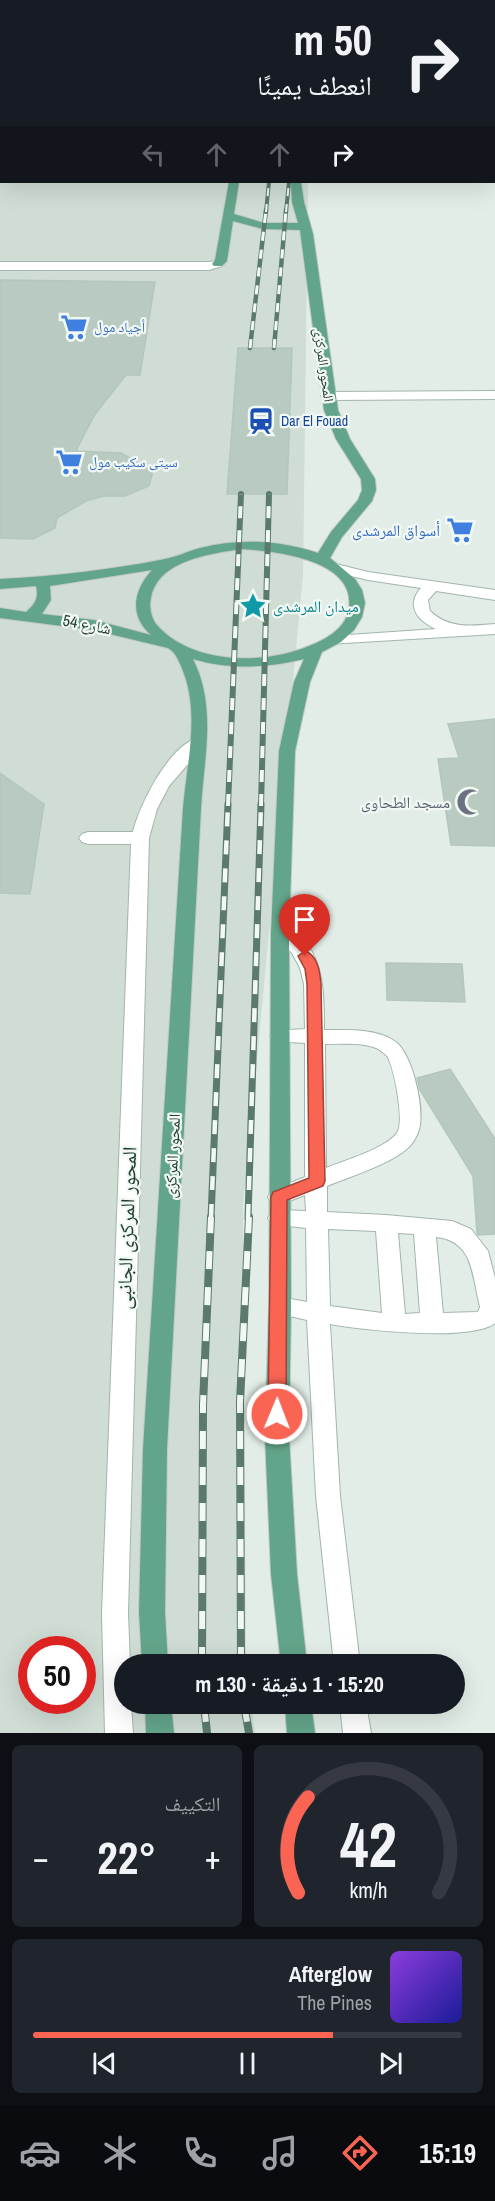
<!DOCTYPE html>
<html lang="ar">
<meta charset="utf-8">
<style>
:root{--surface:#171b24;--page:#20242c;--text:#f1f3f6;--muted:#9ea1a6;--line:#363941;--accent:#f96453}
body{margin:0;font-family:"Archivo Narrow","Noto Naskh Arabic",sans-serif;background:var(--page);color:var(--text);direction:rtl;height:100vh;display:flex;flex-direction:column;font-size:22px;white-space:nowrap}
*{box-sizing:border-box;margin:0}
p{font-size:20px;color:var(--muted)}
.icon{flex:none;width:33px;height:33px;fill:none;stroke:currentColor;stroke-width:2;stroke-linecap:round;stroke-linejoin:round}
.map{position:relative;height:1733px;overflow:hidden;direction:ltr}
.panel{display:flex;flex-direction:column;gap:12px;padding:12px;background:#0d0f14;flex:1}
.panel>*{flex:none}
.top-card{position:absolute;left:0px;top:0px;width:495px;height:183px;box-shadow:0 6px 24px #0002;direction:rtl;background:#171b24;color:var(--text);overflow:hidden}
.speed{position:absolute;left:18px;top:1636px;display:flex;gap:12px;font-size:30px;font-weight:700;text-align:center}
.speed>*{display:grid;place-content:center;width:78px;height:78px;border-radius:50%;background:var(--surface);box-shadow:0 6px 24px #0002;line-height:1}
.speed .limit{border:9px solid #d22;background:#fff;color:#111}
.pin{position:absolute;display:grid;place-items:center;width:51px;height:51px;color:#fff;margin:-62px -26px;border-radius:50% 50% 50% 0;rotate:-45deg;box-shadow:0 0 6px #0007}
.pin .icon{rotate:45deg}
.me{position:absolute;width:66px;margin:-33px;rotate:1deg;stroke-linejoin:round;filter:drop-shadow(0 0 4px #0008)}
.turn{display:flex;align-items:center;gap:21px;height:126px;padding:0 24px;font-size:27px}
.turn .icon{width:78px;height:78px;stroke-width:2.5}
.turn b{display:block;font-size:42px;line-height:51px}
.lanes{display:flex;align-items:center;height:57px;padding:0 24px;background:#0003;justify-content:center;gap:30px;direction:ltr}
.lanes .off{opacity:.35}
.big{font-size:45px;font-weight:700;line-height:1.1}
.panel .widget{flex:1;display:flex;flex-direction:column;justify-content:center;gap:9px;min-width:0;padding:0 21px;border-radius:9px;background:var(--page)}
.panel .dial{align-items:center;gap:0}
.dial svg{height:156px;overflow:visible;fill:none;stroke:var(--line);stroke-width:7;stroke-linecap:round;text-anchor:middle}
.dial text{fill:var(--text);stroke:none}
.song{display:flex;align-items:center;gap:18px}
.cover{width:72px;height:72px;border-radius:9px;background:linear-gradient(135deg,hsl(270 70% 55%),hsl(240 70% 35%))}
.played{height:6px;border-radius:3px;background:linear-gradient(90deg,var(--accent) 70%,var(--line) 70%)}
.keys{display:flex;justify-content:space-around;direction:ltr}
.heat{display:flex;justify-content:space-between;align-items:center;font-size:33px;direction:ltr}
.panel .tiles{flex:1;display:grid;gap:12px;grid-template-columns:1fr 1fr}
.widget:last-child{grid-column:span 2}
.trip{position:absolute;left:114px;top:1654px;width:351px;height:60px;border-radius:30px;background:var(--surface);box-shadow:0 6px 24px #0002;font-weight:700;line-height:60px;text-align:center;direction:rtl}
.tab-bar{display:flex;height:96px;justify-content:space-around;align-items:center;background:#090b0e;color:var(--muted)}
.tab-bar .icon{width:42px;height:42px}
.tab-bar .active{color:var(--accent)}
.tab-bar b{font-size:27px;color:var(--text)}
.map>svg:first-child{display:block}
.built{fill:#cfddd5;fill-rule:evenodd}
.building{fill:#b9cbc1;stroke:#b3c7bc;stroke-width:1.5}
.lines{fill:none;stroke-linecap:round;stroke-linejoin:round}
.minor-casing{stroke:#a3b5ac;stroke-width:2}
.major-casing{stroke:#c1c9c6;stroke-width:2}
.minor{fill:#fff;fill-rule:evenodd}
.major{fill:#63a58a;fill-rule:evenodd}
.rail-far4-casing{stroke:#5b7a6d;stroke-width:4}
.rail-far3-casing{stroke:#5b7a6d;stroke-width:4.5}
.rail-far2-casing{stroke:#5b7a6d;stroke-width:6}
.rail-far1-casing{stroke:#5b7a6d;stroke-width:7}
.rail-casing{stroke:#5b7a6d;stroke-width:8}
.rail-far4{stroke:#f2f9f5;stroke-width:2;stroke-dasharray:8;stroke-linecap:butt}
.rail-far3{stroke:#f2f9f5;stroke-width:3;stroke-dasharray:9;stroke-linecap:butt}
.rail-far2{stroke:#f2f9f5;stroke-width:4;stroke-dasharray:12;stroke-linecap:butt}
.rail-far1{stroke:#f2f9f5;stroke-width:4.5;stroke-dasharray:14;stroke-linecap:butt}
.rail{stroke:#f2f9f5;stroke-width:6;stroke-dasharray:18;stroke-linecap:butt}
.route{fill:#f96453;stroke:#a24136;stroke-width:1.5}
.labels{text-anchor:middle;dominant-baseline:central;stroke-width:4.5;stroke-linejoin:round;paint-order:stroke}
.far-shop-label{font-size:14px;fill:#366cbe;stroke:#f2f9f5;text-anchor:start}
.far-street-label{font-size:14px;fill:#203f32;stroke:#f2f9f5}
.far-transit-label{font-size:14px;fill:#164399;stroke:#f2f9f5;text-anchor:start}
.shop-label{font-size:16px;fill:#366cbe;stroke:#f2f9f5;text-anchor:end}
.culture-label{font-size:16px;fill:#0d838f;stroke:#f2f9f5;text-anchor:start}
.street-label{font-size:16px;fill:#203f32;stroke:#f2f9f5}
.worship-label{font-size:16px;fill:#5b616d;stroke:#f2f9f5;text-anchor:end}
.near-street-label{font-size:20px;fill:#203f32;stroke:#f2f9f5}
</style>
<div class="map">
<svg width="495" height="1733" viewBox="0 0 495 1733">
<rect width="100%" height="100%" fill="#e1ede6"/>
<!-- built -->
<path class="built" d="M0,0H379L2,2V182H308L303,575L243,1206L246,1665H124V1704H251L255,1733H0ZM32,1650H82V1701H32Z"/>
<!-- building -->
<g class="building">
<path d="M0,280L155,282L140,375H126L95,414L76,451L121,453L153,471L149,486L125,496H104L86,501L57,518L55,528L33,539L0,538Z"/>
<path d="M238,348H292L287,494H227Z"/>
<path d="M495,719V846L451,845L438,759L459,758L448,724Z"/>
<path d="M0,773L44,804L30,894L0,893Z"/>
<path d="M386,963L462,964L465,1002L387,1000Z"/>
<path d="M450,1069L495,1139V1234L478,1235L477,1233L473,1176L420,1090L417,1078Z"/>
</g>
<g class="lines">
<defs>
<g id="minor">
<path d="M34,0H43L33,2Z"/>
<path d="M132,0H151L152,2H133Z"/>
<path d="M409,0H418L408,2Z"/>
<path d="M2,20V26L0,27V21Z"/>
<path d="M218,261L224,264L222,266L209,270H0V262H209Z"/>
<path d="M495,391V399L328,400L321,396L328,392Z"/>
<path d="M336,564L368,572L495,590V600L436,591L428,600L430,611C449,629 471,626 495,624V634L328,644L326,641L334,636L436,629C418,621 405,606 421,588L368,580L331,571L329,568L331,565Z"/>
<path d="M198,738L206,743L169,786L157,809L149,838L128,1613L130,1665H124V1704H131L133,1733H105L102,1613L131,844H88L82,842L79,838L82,834L88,832H133C139,806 169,745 198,738Z"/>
<path d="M280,927C325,939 324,993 324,1030C345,1030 374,1028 393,1040C412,1051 423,1103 420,1125C419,1132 415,1140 410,1146C392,1164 351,1176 327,1186V1212L386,1215L452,1221L471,1229L488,1251L495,1278V1323C472,1342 361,1330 330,1324L340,1496L360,1665H334L316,1496L307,1320L272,1312L269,1306L272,1300L280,1297L307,1302L306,1228L271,1224L268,1218L271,1212L279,1210L306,1211L305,1195L279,1205L271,1203L268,1197L271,1191L305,1177V1043L273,1041L270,1036L273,1031L305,1029L304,984L300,968L292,953L271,933L273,929ZM325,1044C340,1044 361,1042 376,1048C379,1049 384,1053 387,1056C394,1067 405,1122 397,1133C385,1149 345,1160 326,1168ZM328,1229L376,1231L382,1313L330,1306ZM398,1233L414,1234L420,1313L405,1314ZM436,1237C474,1241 472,1276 480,1307L478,1312L443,1313Z"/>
<path d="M340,1704H366L371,1733H343Z"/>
</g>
<g id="major">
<path d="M340,0H349L339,2Z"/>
<path d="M390,0H399L389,2Z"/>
<path d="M229,182H239L234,214L264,223H298L292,202L291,182H301L304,202L313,234L338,410L350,439L375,479L376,490L372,501L342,537L330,558L355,579L362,590L365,603L362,617L354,630L341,642L322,652L310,682L295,751L289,933L291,1306L289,1436L297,1574L307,1665H281L271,1574L265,1436L269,1306L271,933L279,751L294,682L304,659C267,668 230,670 193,659C217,707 204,757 201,808L167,1449L165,1612L168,1665H142L139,1612L143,1449L183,808C187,761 201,711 181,666C178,659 175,652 168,648L93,630L0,618V608L26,612C35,604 39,598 36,586L0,589V579C56,576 110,570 165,559C177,557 188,551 200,548C240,538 279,540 318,553L331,532L358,500L362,490L361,479L336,439L324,410L300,230L263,229L233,221L227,261L222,266H214L212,264L215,260ZM241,549C274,551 355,559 349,607C347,628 327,639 309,646C264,665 191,665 156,624C151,617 149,606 151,598C158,560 210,554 241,549ZM152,570C133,591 129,615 151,635L94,620L42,614L51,600L50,586Z"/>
<path d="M145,1704H171L174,1733H146Z"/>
<path d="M285,1704H311L315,1733H287Z"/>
</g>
</defs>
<!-- minor casing -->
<use href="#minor" class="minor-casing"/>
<!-- major casing -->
<use href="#major" class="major-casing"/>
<!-- minor -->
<use href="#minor" class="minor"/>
<!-- major -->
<use href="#major" class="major"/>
<defs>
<g id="rail-far4">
<path d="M371,2L373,0"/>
<path d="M388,2L390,0"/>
<path d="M266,212L269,182"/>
<path d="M286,212L289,182"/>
</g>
<g id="rail-far3">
<path d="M250,348L266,210"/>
<path d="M274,348L286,210"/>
</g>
<g id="rail-far2">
<path d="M228,806L241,494"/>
<path d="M261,806L269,494"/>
</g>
<g id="rail-far1">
<path d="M211,1218L228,804"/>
<path d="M248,1218L261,804"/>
</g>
<g id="rail">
<path d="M202,1665L203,1405L211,1217"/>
<path d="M241,1665L240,1402L249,1217"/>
<path d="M204,1704L207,1733"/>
<path d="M244,1704L249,1733"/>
</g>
</defs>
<!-- rail-far4 casing -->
<use href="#rail-far4" class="rail-far4-casing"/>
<!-- rail-far3 casing -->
<use href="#rail-far3" class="rail-far3-casing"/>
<!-- rail-far2 casing -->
<use href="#rail-far2" class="rail-far2-casing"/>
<!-- rail-far1 casing -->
<use href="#rail-far1" class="rail-far1-casing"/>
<!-- rail casing -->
<use href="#rail" class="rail-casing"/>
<!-- rail-far4 -->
<use href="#rail-far4" class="rail-far4"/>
<!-- rail-far3 -->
<use href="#rail-far3" class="rail-far3"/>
<!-- rail-far2 -->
<use href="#rail-far2" class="rail-far2"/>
<!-- rail-far1 -->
<use href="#rail-far1" class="rail-far1"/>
<!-- rail -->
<use href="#rail" class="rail"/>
</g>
<!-- route -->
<path class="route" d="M305,951C318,955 320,973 321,984L325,1181L323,1186L287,1200L286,1414L284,1419L277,1422L271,1419L268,1414L271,1197L273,1192L309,1178L307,984L305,969L298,956Z"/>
<!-- icons -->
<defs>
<symbol id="supermarket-bare" viewBox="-9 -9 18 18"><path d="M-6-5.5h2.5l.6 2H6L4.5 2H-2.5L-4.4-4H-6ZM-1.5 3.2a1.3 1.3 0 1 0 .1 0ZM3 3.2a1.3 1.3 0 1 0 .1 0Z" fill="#3f7fe0" stroke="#f2f9f5" stroke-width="2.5" paint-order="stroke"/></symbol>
<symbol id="station-bare" viewBox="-9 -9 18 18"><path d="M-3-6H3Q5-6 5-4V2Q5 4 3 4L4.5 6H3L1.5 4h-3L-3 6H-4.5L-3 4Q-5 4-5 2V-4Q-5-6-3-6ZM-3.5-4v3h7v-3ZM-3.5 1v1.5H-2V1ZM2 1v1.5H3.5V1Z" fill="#1a4fb4" stroke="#f2f9f5" stroke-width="2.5" paint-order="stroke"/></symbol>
<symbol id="sight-bare" viewBox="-9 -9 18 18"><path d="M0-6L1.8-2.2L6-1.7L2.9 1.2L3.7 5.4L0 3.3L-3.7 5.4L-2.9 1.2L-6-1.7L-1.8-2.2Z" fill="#0f9aa8" stroke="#f2f9f5" stroke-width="2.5" paint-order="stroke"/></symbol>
<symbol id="mosque-bare" viewBox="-9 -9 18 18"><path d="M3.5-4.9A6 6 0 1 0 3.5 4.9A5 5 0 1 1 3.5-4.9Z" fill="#6b7280" stroke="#f2f9f5" stroke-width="2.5" paint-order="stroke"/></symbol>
</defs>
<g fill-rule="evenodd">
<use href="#supermarket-bare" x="55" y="308" width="38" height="38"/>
<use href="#station-bare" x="242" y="402" width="38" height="38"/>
<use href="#supermarket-bare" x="50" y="443" width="38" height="38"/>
<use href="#supermarket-bare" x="441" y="511" width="38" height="38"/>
<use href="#sight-bare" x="234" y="587" width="38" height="38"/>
<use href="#mosque-bare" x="451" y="783" width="38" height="38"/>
</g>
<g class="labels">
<!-- far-shop labels -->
<g class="far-shop-label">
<text x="94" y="327">أجياد مول</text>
<text x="89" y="462">سيتى سكيب مول</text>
</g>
<!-- far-street labels -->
<g class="far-street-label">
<text transform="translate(324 365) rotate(82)">المحور المركزى</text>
</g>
<!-- far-transit labels -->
<g class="far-transit-label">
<text x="281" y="421">Dar El Fouad</text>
</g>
<!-- shop labels -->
<g class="shop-label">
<text x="440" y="530">أسواق المرشدى</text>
</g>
<!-- culture labels -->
<g class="culture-label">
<text x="273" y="606">ميدان المرشدى</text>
</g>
<!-- street labels -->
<g class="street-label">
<text transform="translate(87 624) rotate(11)">شارع 54</text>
<text transform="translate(172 1156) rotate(-87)">المحور المركزى</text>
</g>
<!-- worship labels -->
<g class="worship-label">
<text x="450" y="802">مسجد الطحاوى</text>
</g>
<!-- near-street labels -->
<g class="near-street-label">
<text transform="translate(126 1228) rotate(-88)">المحور المركزى الجانبى</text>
</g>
</g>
</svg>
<div class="speed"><div class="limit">50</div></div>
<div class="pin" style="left:305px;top:956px;background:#d93025"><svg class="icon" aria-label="arrive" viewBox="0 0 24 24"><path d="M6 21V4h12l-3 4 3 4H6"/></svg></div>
<svg class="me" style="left:277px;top:1414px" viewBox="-20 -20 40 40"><circle r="17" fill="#f96453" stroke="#fff" stroke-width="3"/><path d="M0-11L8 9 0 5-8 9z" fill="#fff"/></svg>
<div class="trip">15:20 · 1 دقيقة · 130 m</div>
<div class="top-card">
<div class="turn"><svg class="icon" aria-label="right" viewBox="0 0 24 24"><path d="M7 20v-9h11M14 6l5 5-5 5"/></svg><div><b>50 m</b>انعطف يمينًا</div></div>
<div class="lanes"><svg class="icon off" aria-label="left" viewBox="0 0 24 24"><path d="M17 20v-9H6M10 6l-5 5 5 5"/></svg><svg class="icon off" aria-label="ahead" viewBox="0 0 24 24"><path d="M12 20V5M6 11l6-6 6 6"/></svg><svg class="icon off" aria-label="ahead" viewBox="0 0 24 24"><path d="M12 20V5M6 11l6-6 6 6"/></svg><svg class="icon" aria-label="right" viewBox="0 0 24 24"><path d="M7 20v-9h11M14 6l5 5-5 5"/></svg></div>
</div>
</div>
<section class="panel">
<div class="tiles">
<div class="widget dial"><svg viewBox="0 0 100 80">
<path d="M14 69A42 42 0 1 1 86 69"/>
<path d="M14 69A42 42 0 0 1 19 20" stroke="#f96453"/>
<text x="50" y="56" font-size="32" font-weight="700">42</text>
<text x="50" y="72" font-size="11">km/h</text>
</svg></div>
<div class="widget"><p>التكييف</p>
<div class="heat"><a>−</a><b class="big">22°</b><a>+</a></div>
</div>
<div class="widget">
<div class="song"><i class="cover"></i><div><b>Afterglow</b><p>The Pines</p></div></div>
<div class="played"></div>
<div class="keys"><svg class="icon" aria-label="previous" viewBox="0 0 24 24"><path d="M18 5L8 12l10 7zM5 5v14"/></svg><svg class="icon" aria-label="pause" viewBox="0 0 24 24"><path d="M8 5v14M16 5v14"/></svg><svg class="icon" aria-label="next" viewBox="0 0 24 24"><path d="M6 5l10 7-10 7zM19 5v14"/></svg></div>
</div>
</div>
</section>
<nav class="tab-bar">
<b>15:19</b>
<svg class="icon active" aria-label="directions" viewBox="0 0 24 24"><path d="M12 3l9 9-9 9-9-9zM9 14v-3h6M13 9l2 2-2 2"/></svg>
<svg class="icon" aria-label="music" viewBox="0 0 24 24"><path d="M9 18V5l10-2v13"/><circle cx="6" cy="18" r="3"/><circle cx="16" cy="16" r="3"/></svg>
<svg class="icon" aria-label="phone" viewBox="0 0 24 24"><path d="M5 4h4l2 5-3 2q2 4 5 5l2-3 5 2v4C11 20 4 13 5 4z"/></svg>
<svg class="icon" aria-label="climate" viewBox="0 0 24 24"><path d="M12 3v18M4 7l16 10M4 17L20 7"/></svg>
<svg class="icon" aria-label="car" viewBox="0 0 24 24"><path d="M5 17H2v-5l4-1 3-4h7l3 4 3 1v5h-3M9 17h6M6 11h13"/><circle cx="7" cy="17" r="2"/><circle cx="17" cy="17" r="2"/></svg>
</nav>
